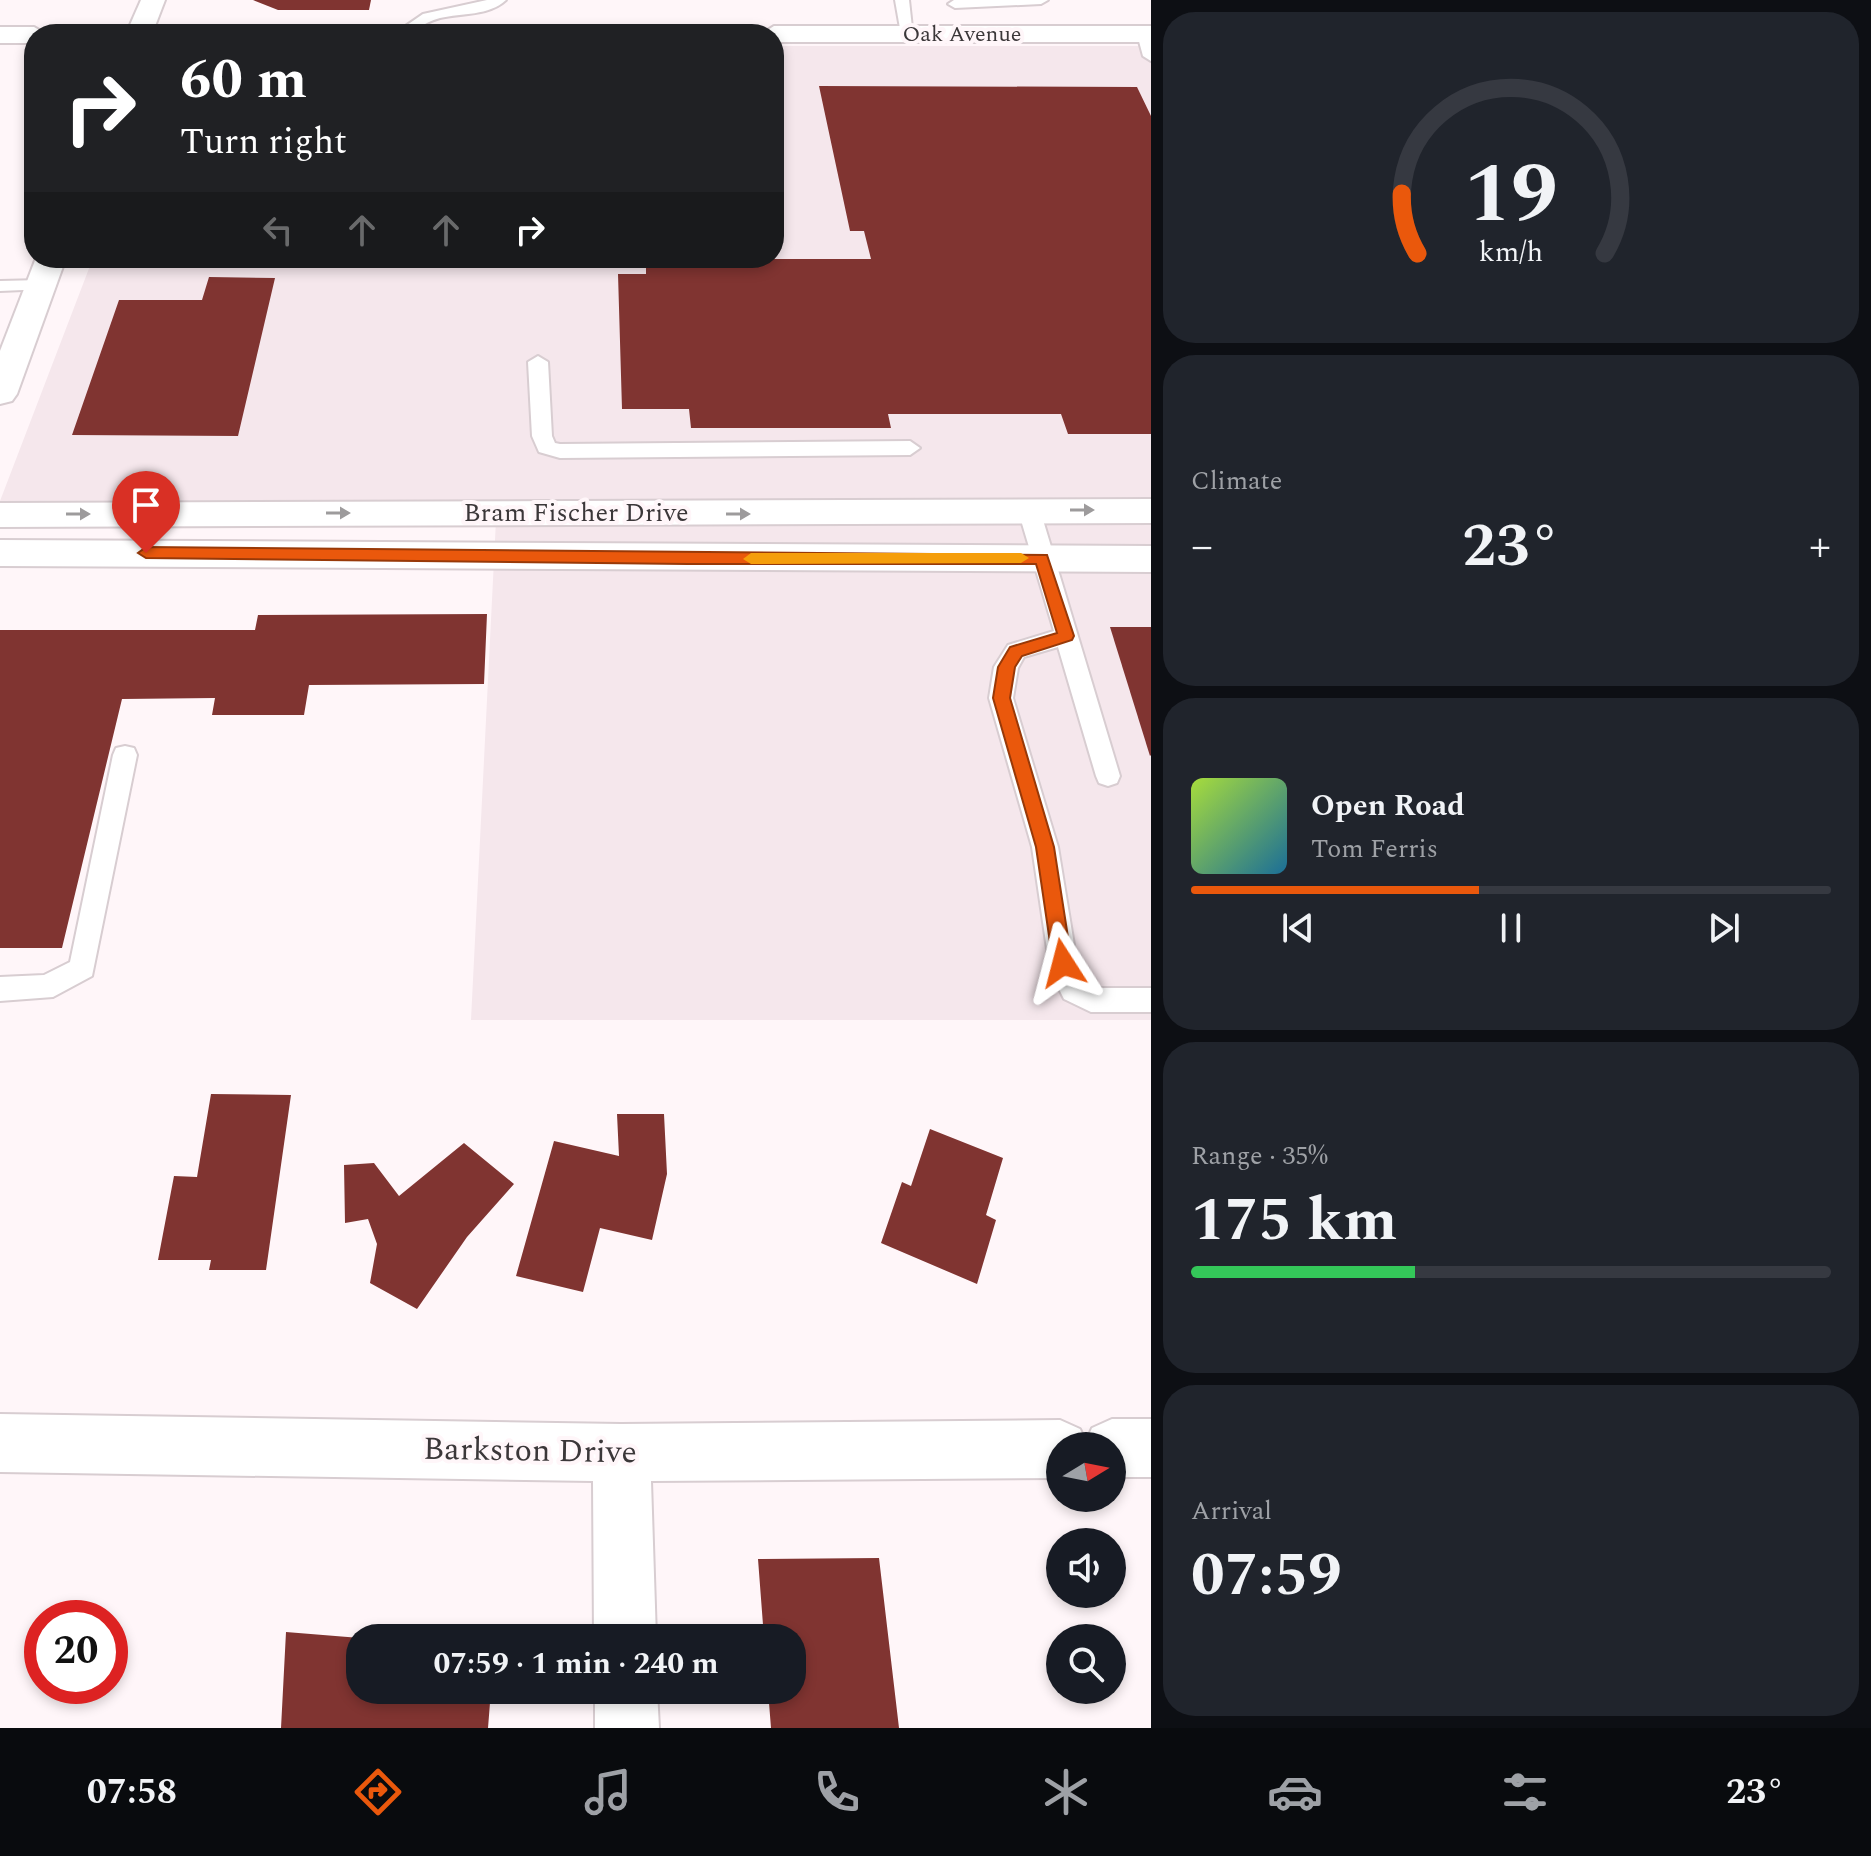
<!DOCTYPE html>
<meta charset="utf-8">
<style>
:root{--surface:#171b24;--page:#20242c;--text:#f1f3f6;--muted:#9ea1a6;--line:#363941;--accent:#ea580c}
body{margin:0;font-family:Spectral,serif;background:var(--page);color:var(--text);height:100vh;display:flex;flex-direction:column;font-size:30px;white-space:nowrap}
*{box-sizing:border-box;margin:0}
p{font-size:26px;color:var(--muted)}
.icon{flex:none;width:44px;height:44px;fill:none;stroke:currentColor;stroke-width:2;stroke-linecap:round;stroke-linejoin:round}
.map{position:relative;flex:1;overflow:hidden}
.drawer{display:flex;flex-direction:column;gap:12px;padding:12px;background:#0d0f14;width:720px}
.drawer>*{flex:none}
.banner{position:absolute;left:24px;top:24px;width:760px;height:244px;border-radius:32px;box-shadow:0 4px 12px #0003;background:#202124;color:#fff;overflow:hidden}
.needle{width:52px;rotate:80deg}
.controls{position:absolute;left:1046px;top:1432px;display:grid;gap:16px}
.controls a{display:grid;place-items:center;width:80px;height:80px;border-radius:50%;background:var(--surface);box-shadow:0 4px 12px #0003;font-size:40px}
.speed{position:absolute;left:24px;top:1600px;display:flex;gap:16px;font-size:40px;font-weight:700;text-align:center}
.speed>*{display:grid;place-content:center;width:104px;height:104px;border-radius:50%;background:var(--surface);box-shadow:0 4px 12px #0003;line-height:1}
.speed .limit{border:12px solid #d22;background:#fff;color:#111}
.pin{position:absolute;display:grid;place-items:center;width:68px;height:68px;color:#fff;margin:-82px -34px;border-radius:50% 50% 50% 0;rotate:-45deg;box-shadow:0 0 8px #0007}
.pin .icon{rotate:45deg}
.me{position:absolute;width:88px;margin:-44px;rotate:351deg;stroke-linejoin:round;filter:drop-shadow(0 0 6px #0008)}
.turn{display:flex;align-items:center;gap:28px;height:168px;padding:0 24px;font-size:36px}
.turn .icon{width:104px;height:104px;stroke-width:2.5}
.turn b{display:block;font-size:56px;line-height:68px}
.lanes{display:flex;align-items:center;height:76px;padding:0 24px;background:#0003;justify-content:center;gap:40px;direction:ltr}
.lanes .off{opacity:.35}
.big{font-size:60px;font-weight:700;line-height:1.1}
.drawer .widget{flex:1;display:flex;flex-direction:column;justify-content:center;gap:12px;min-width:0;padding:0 28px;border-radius:32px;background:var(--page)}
.drawer .dial{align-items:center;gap:0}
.dial svg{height:208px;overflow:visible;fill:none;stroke:var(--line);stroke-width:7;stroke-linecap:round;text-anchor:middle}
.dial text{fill:var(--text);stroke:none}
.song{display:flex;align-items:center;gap:24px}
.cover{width:96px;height:96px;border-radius:12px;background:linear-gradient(135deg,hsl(80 70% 55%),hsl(200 70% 35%))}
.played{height:8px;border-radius:4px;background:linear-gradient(90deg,var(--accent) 45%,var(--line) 45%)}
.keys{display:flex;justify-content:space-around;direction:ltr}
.heat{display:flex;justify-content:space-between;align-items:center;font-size:44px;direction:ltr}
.charge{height:12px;border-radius:6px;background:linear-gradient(90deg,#34c759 35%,var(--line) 0)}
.trip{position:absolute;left:346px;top:1624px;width:460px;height:80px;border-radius:32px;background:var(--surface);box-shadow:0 4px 12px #0003;font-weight:700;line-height:80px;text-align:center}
.menu{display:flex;height:128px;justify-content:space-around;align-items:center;background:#090b0e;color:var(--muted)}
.menu .icon{width:56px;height:56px}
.menu .current{color:var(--accent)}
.menu b{font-size:36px;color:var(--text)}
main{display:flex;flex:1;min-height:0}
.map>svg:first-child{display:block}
.built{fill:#f5e7ec}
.building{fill:#803431}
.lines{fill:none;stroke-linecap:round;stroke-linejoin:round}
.lane-casing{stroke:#d8cdd1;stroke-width:4}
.street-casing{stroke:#d8cdd1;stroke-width:4}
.secondary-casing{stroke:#d8cdd1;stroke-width:4}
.lane{fill:#fff;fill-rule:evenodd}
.street{fill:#fff;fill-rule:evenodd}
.secondary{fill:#fff;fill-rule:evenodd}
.oneway{fill:#9d9b9c}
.route{fill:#ea580c;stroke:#983908;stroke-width:2}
.slow{fill:#f59e0b}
.labels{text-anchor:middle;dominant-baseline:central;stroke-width:8;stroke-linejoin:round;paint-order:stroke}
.far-street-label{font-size:22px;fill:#3b3739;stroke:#fff6f9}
.street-label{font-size:26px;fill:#3b3739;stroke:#fff6f9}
.near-street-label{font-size:32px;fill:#3b3739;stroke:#fff6f9}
</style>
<main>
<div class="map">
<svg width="1151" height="1728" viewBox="0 0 1151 1728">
<rect width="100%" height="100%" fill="#fff6f9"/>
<!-- built -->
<path class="built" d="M774,46H1151V1020H471L497,500L0,501L93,258H774Z"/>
<!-- building -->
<g class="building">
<path d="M253,0H371L369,10H278Z"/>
<path d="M819,86L1137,87L1151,116V434H1068L1061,414H888L891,428H691L689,409H622L618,274H646V267H680L679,259H871L864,231H850Z"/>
<path d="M209,277L275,278L238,436L72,435L119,300H202Z"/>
<path d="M487,614L484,684L309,685L304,715H212L215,698L122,699L62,948H0V630H255L258,615Z"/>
<path d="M1110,627H1151V755L1150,756Z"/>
<path d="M211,1094L291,1095L266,1270H209L211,1260H158L174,1176L197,1177Z"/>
<path d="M617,1114H664L667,1174L652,1240L600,1228L583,1292L516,1276L554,1141L619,1156Z"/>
<path d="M930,1129L1003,1158L986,1215L996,1220L977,1284L881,1243L902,1182L911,1186Z"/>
<path d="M464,1143L514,1184L467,1237L417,1309L370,1283L377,1244L368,1219L345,1223L344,1165L374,1163L399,1196Z"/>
<path d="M879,1558L899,1728H771L768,1690H792V1638H764L758,1559Z"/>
<path d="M286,1632L360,1638V1690H491L488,1728H281Z"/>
</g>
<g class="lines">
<defs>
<g id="lane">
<path d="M487,0H506C489,16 462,13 440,18C422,23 413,34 394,34L423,14Z"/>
<path d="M895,0H909L913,37L901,34Z"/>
<path d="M954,0H1048L1041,4L955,8L948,4Z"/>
<path d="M1144,30L1151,33V61L1143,56L1137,34Z"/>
<path d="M41,280L47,281V289L0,291V281Z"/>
<path d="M538,356L548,362L552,436L555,443L560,444L910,441L920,448L910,455L560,458L539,452L532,436L528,362Z"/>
<path d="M1029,503L1040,510L1120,776L1117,783L1108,786L1099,783L1096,776L1058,647L1024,657L1018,668L1013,698L1058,847L1077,963L1085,983L1094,988H1151V1012H1091L1064,999L1060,991L1049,963L1032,847L989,698L994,667L1008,645L1054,631L1018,510Z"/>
<path d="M125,746L134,748L137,755L92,976L53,997L0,1001V977L44,975L70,962L113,755L116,748Z"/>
</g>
<g id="street">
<path d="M141,0H165L152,34H126Z"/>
<path d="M774,26H1151V42H774V34H761Z"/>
<path d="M0,27H34L46,34H34V43H0Z"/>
<path d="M36,258H66L17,394L12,401L0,404V351Z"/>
<path d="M0,1414L621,1424L1060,1420L1080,1429L1086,1442L1092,1428L1112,1419H1151V1477H1112V1446H1060V1478L651,1481L656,1638H594L593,1481L0,1472Z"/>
<path d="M595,1690H657L659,1728H595Z"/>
</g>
<g id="secondary">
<path d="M1151,499V523L0,527V503Z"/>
<path d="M0,540L1151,546V572L0,566Z"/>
</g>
</defs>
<!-- lane casing -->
<use href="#lane" class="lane-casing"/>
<!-- street casing -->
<use href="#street" class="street-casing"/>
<!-- secondary casing -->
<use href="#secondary" class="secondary-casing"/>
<!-- lane -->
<use href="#lane" class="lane"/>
<!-- street -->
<use href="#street" class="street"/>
<!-- secondary -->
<use href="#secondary" class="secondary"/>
</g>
<!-- one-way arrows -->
<defs><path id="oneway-solid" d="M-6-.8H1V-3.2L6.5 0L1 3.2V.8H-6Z" transform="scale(2)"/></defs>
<g class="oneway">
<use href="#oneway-solid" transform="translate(1082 510)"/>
<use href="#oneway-solid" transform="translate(338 513)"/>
<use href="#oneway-solid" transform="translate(78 514)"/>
<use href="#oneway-solid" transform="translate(738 514)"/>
</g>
<!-- route -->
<path class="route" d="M146,547L1047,555L1074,636L1072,640L1022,656L1015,667L1010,698L1054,847L1072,963L1063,971L1053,963L1036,847L993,698L998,667L1010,647L1057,633L1036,564H687L146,558L138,553Z"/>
<!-- slow -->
<path class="slow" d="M751,553H1021L1029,558L1021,563L751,564L743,559Z"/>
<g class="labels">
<!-- far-street labels -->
<g class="far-street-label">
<text x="962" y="34">Oak Avenue</text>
</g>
<!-- street labels -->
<g class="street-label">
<text x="576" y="513">Bram Fischer Drive</text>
</g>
<!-- near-street labels -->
<g class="near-street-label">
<text transform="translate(530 1451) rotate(1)">Barkston Drive</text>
</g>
</g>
</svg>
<div class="controls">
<a><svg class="needle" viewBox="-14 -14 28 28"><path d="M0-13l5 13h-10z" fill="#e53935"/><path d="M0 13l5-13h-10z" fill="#9ea1a6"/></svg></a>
<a><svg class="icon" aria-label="sound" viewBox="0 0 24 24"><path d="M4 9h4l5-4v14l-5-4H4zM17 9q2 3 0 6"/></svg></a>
<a><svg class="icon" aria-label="search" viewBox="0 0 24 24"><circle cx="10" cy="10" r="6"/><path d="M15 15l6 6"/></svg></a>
</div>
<div class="speed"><div class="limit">20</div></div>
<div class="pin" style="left:146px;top:553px;background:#d93025"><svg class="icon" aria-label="arrive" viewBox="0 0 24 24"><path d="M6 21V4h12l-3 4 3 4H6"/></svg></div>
<svg class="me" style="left:1063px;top:963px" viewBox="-20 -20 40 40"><path d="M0-17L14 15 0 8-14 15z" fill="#ea580c" stroke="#fff" stroke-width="4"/></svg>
<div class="trip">07:59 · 1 min · 240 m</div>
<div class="banner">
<div class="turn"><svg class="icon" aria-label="right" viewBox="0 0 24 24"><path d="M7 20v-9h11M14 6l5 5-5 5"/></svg><div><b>60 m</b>Turn right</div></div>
<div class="lanes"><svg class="icon off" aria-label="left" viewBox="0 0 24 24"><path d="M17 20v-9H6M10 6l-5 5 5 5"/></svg><svg class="icon off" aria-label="ahead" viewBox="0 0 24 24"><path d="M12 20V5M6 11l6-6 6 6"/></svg><svg class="icon off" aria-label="ahead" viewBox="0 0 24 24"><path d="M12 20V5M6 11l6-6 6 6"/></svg><svg class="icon" aria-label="right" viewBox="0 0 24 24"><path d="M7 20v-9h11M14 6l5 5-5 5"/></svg></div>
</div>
</div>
<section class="drawer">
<div class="widget dial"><svg viewBox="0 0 100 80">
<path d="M14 69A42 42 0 1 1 86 69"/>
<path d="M14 69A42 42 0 0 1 8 46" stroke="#ea580c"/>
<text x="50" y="56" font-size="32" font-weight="700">19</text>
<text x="50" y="72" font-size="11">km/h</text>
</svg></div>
<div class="widget"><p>Climate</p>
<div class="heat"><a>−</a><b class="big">23°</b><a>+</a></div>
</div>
<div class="widget">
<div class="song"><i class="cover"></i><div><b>Open Road</b><p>Tom Ferris</p></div></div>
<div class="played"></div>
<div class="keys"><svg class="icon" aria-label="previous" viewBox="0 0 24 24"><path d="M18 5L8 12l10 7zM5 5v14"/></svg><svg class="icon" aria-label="pause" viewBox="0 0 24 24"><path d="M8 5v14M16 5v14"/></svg><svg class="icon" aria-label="next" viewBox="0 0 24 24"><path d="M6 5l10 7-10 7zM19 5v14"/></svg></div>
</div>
<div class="widget"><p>Range · 35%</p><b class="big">175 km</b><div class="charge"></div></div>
<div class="widget"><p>Arrival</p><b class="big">07:59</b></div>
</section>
</main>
<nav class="menu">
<b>07:58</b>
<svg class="icon current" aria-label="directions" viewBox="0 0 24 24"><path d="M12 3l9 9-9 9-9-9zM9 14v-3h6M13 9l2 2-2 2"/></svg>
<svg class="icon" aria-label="music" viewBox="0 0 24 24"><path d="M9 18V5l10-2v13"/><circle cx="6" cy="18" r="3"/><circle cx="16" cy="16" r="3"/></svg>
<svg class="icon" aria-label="phone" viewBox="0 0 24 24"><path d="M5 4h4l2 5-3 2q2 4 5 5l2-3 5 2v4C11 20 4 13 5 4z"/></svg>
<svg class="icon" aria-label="climate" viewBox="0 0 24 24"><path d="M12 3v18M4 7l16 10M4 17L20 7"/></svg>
<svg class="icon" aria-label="car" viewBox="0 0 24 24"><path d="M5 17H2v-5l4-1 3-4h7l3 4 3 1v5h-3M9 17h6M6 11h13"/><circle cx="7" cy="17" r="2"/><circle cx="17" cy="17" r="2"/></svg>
<svg class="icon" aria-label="filters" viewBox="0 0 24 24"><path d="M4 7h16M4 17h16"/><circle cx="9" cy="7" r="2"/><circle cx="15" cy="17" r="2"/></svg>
<b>23°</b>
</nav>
